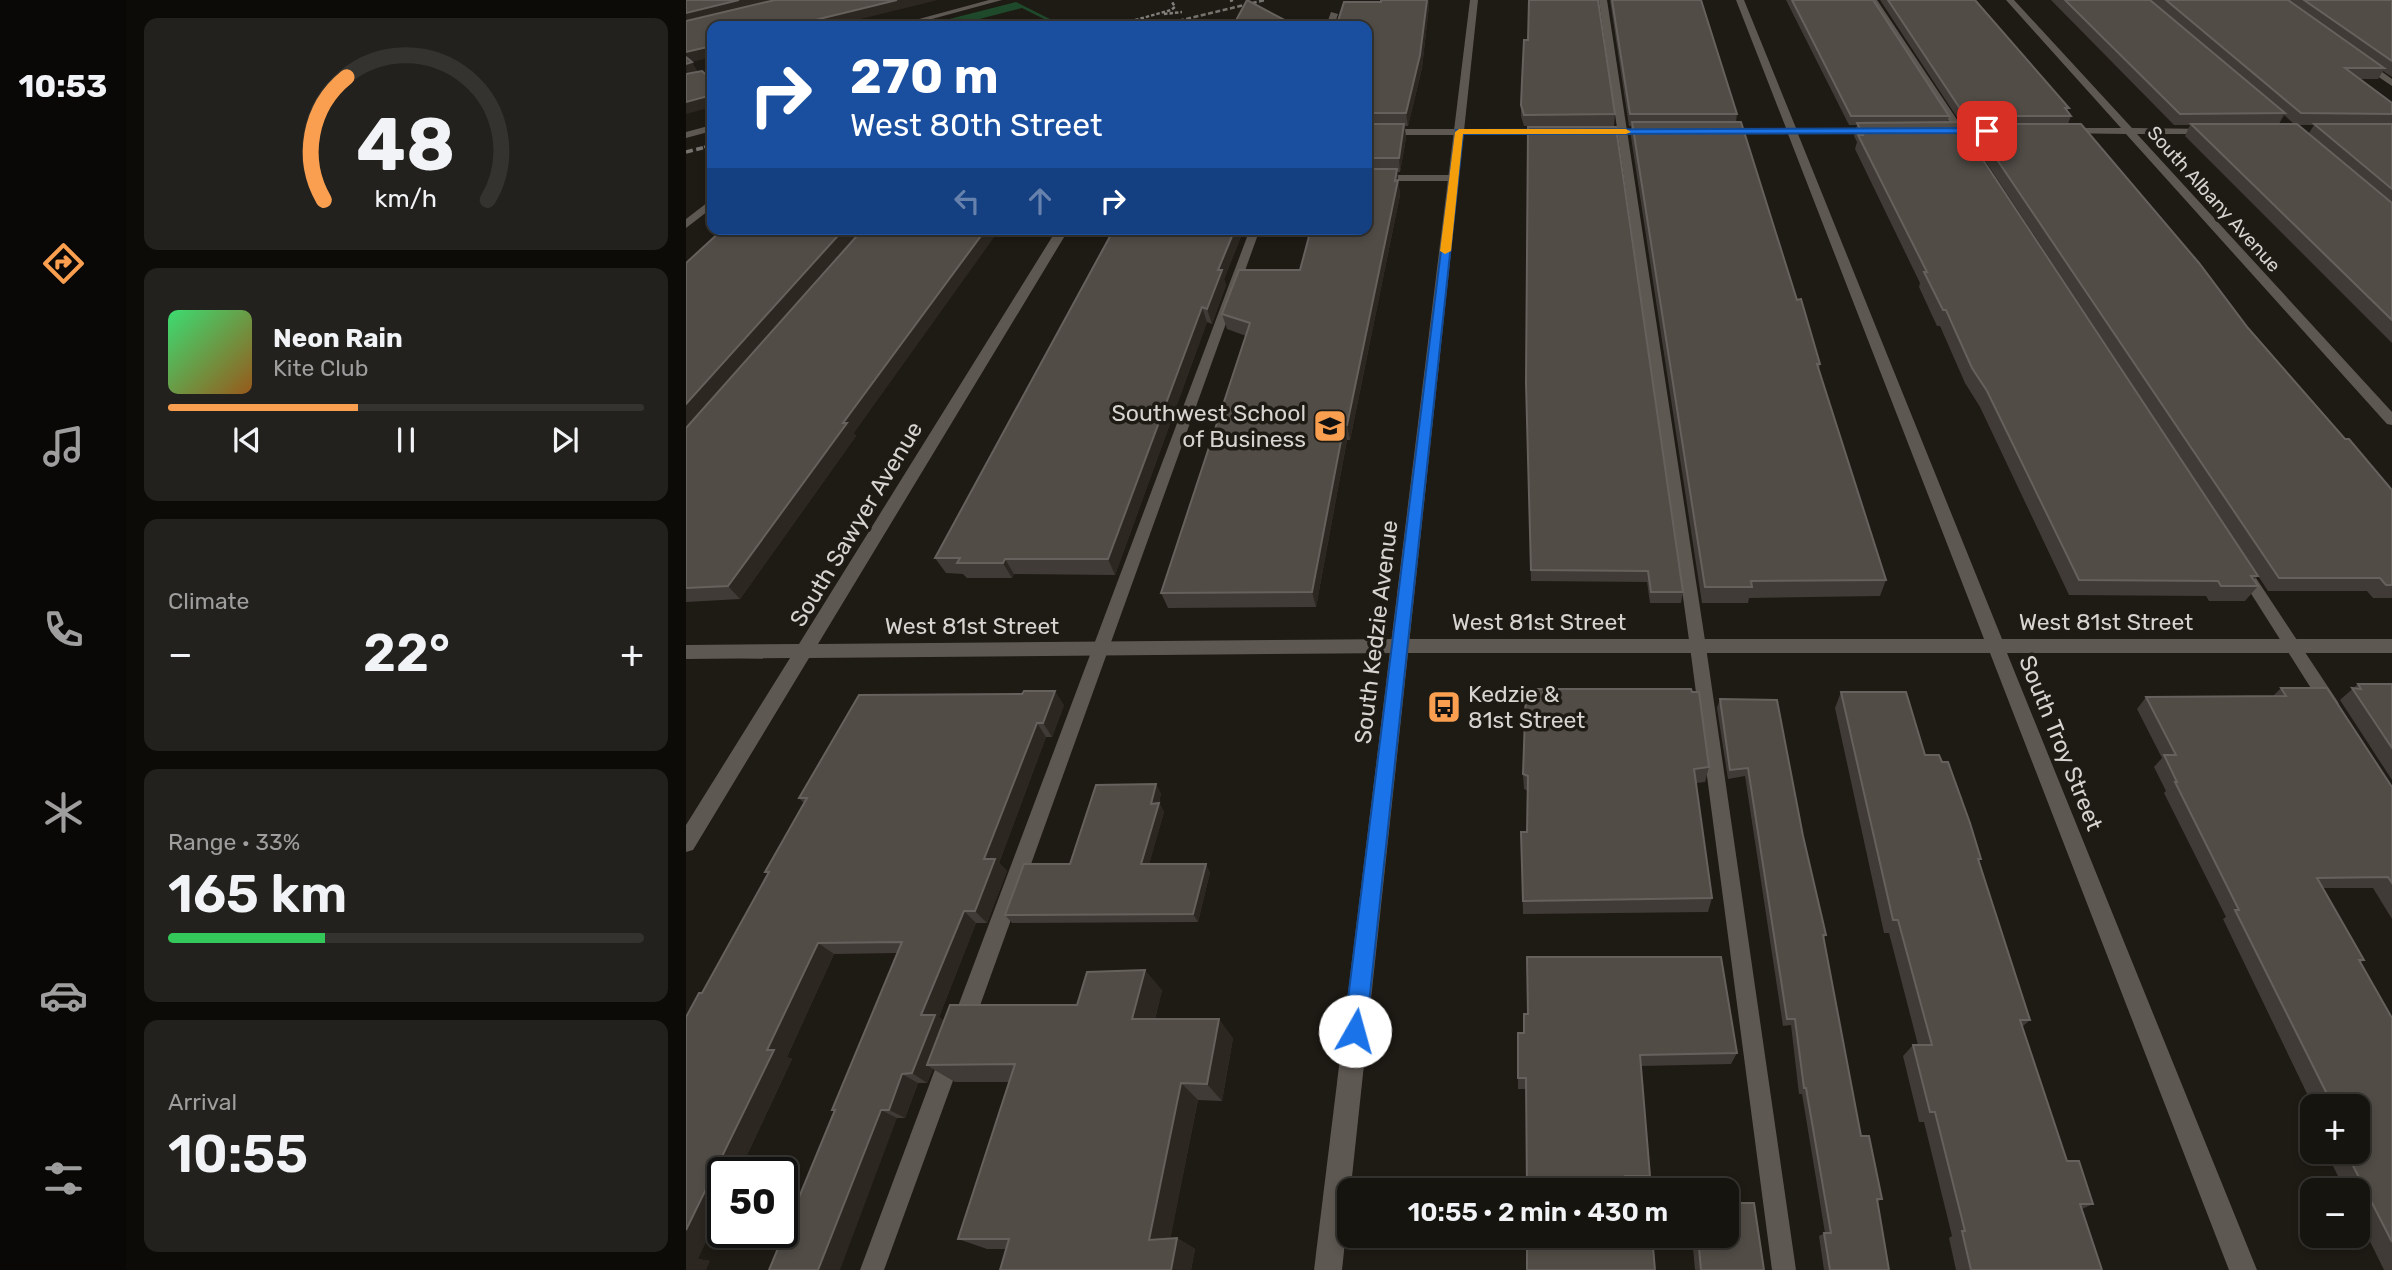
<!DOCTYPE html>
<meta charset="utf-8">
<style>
:root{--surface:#16140f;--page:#23211d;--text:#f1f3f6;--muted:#9e9e9e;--line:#35332f;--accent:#fa9f50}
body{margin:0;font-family:Rubik,sans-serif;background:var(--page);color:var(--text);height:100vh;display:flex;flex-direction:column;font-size:26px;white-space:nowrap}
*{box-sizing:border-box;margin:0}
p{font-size:23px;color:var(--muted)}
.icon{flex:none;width:38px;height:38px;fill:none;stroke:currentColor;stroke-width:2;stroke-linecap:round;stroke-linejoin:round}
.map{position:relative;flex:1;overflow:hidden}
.panel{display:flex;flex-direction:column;gap:18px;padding:18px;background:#0c0b08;width:560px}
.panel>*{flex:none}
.top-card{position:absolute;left:21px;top:21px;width:665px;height:214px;border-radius:14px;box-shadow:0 4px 10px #0003,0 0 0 2px var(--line);background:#1a4fa0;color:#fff;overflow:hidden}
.tools{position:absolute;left:1614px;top:1094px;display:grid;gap:14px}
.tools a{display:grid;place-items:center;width:70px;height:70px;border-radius:14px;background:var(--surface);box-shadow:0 4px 10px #0003,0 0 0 2px var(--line);font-size:35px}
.speed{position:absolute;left:21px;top:1157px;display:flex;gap:14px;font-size:35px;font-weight:700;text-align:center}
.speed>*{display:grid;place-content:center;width:91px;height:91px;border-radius:50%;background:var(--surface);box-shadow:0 4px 10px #0003,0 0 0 2px var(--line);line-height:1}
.speed .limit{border:4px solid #111;border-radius:10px;background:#fff;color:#111}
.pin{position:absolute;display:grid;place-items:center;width:60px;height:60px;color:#fff;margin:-30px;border-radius:14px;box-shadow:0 4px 10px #0006}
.me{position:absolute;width:77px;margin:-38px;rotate:7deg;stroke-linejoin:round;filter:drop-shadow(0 0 5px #0008)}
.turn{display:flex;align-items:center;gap:24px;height:147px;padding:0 28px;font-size:32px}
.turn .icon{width:91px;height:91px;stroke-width:2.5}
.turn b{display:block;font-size:49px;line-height:60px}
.lanes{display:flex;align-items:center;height:66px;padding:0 28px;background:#0003;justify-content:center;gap:35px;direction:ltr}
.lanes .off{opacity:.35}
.big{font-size:52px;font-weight:600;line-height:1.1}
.panel .card{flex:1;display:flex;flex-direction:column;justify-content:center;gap:10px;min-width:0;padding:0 24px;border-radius:14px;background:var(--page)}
.panel .dial{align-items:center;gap:0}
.dial svg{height:182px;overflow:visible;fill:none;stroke:var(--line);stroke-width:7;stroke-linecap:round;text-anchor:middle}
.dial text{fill:var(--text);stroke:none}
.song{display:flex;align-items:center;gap:21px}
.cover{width:84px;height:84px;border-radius:10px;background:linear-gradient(135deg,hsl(140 70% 55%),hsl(30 70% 35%))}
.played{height:7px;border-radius:4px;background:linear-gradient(90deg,var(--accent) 40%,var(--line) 40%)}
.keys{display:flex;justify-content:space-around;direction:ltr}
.heat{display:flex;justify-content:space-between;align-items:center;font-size:38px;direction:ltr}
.charge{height:10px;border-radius:5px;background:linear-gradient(90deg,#34c759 33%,var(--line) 0)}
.trip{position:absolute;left:651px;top:1178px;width:402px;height:70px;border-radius:14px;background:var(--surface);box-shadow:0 4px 10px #0003,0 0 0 2px var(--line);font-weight:600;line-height:70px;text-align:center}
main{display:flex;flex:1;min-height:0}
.tabs{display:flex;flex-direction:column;width:126px;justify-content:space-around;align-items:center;background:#090806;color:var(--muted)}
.tabs .icon{width:49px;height:49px}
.tabs .active{color:var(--accent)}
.tabs b{font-size:32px;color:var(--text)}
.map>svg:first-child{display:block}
.green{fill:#1f492b}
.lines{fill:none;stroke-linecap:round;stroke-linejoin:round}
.path{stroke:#827e7a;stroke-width:2.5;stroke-dasharray:3.5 2;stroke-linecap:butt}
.service{fill:#5e5852;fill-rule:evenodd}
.minor{fill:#5e5852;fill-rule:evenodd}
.secondary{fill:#5e5852;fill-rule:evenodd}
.rail-far1{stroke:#76726d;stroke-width:2.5;stroke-dasharray:5 2.5;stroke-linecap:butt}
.rail{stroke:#76726d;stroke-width:3.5;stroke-dasharray:7 3.5;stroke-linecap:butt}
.wall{fill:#403b36;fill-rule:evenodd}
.shaded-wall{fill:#2c2721}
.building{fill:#514c46;stroke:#66615c;stroke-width:2}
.route{fill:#1a73e8;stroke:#114b97;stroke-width:2}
.slow{fill:#f59e0b}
.labels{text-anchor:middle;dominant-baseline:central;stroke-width:7;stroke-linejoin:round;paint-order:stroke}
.far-street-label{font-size:19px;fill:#d7d3d0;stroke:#1e1a14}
.poi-label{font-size:23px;fill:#d7d3d0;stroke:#1e1a14;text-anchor:end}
.street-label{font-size:23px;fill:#d7d3d0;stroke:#1e1a14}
</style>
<main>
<nav class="tabs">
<b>10:53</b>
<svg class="icon active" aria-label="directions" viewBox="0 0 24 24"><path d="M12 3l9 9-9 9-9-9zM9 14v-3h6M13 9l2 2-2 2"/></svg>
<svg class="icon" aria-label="music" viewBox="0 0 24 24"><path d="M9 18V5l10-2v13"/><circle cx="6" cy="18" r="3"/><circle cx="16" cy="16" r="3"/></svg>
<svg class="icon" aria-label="phone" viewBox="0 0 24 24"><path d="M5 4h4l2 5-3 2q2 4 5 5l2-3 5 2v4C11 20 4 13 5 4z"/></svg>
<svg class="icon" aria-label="climate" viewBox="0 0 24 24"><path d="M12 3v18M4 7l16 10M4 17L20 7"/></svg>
<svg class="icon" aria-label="car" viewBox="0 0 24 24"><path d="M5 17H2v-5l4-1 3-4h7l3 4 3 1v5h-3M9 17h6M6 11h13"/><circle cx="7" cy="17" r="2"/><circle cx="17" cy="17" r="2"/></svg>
<svg class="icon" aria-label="filters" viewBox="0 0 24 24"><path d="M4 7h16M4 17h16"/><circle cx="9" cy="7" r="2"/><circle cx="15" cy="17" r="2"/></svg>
</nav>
<section class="panel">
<div class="card dial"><svg viewBox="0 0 100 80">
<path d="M14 69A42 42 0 1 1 86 69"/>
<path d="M14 69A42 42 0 0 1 24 15" stroke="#fa9f50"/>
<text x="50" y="56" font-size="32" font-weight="700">48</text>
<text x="50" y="72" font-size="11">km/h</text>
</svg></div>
<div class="card">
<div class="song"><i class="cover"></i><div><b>Neon Rain</b><p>Kite Club</p></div></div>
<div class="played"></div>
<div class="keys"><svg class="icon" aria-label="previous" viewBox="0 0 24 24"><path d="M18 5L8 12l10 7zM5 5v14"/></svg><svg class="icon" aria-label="pause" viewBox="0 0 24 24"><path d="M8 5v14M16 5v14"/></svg><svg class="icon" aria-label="next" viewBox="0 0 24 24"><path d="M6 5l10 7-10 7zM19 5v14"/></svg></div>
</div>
<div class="card"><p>Climate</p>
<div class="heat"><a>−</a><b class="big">22°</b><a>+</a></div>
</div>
<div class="card"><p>Range · 33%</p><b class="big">165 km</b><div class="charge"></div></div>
<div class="card"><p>Arrival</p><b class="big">10:55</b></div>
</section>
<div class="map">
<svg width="1706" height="1270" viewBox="0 0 1706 1270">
<rect width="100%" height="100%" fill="#1e1a14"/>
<!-- green -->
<path class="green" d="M330,2L378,26H372L336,8L282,22L286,26H236Z"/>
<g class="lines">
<!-- path -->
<g class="path">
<path d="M544,1L547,0"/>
<path d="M478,14L496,12"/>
<path d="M428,26L485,10L489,7L486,2"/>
</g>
<!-- service -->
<g class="service">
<path d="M913,0H921L1020,647L1110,1270H1086L1004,647Z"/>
<path d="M1183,0H1191L1284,139L1282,141H1276Z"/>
<path d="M645,12L652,14L648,26H640Z"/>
<path d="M26,125V131L0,138V132Z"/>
<path d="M681,175H768L773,178L768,181H681Z"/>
<path d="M564,229H574L287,1025L283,1032L276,1036L269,1032L265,1025Z"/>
<path d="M1559,568L1564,569L1652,702L1654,707L1652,712L1646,714L1640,712L1552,573Z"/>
<path d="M265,1045L273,1048L276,1056L198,1270H174L254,1056L257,1048Z"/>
</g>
<!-- minor -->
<g class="minor">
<path d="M1050,0H1058L1110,128H1192L1197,131L1192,134H1112L1316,639H1706V653H1321L1571,1270H1543L1304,653H714L123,658L7,850L0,852V825L104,658L0,659V645L113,644L371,229H383L132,644L714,639H1298L1102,134H1034L1029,131L1034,128H1100Z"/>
<path d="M1320,0H1328L1446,128L1528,129L1529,131L1524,134H1451L1706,412V425L1701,424L1440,134L1373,133L1372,131L1377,128H1435Z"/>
<path d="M1672,59H1678L1706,79V86L1672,63Z"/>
<path d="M681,129H866L871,132L866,135H681Z"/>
<path d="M908,129H968L973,132L968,135L904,134V130Z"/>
<path d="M26,199V208L0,228V219Z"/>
</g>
<!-- secondary -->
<g class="secondary">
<path d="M303,0H316L220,26H207Z"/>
<path d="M784,0H792L656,1270H628Z"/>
<path d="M26,71V77L0,84V78Z"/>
</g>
<!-- rail-far1 -->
<g class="rail-far1">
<path d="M471,26L579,0"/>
<path d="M18,147L26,145"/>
</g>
<!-- rail -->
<path class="rail" d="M0,152L24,146"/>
</g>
<!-- wall -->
<g class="wall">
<path d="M924,0H1015L1051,114L1050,122L1134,364L1133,369L1200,580L1194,596L1063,598L1062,603H1016L945,137V126H943Z"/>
<path d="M1100,0H1187L1263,116L1261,123L1572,576L1568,580L1572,586L1559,601H1523L1520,596L1383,595L1294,407L1279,383L1254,326H1251L1233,287L1234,283L1169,149L1171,142L1168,136L1171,125H1163Z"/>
<path d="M1194,0H1289L1383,108L1381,111L1385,116L1382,124L1659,439L1706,490V598H1687L1681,591H1582L1283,136L1287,125H1276Z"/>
<path d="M1365,0H1706V77L1697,71L1692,79H1674L1706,103V343L1499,136L1504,125H1488ZM1598,115L1608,124H1593ZM1612,125H1628L1623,133Z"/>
<path d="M743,5L736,68L722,126H719L720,138L714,172H711L714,195L664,440H661L630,607L482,608L475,593L560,336L541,329L536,314L614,270L681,229V26L606,24H651Z"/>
<path d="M835,105L929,114L928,126H838L835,116Z"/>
<path d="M428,229H558L538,279L540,285L526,324L521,322L429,575L328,574L326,578H281L277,574L260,573L249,558Z"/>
<path d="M0,263L170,436L54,599L0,602Z"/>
<path d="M840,383L997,592L995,603H964L961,582L845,581Z"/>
<path d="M1672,684H1706V780L1654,700Z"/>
<path d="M1595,688L1706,787V919L1687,888H1637L1678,960L1674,963L1706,1018V1270H1698L1671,1215V1190H1659L1640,1152H1671V1106H1627L1537,919L1540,917L1478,793L1480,791L1468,767L1476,758L1451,709L1460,697L1587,696Z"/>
<path d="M1155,692L1239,755L1295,859L1293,861L1344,1020L1336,1027L1381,1161L1407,1204L1396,1209L1416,1270H1270L1263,1238L1266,1236L1238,1122H1233L1217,1056L1227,1045H1232L1203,933H1198L1149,708Z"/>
<path d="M1034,699L1117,836L1140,935L1138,938L1175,1136L1196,1199L1191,1202L1203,1270H1138L1133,1236L1139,1233L1116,1094H1113L1105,1025L1097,1026L1059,776L1042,779L1031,708Z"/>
<path d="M378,705L366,737H360L313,863L321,871L301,923H290L253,1017L258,1021L391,1005L476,990L469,1019L547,1038L536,1101L512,1100L484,1239L491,1238L509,1249L505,1270H314L320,1249H301L272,1239L323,1082H269L247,1069L241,1083H232L219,1118H211L104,1221L149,1111L146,1110L211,953L148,954L101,1057L106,1059L53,1172H37L12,1259L24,1261L0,1270L16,993L82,874L79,872L118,803L113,798Z"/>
<path d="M1023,767L1019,782L1010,783L1026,898L1022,912L837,914L835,832H841L842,791L838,789L837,774Z"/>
<path d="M475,793L473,803L478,812L463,864L524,872L512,922L326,923L319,915Z"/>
<path d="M832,1033L1051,1053L1045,1064L955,1066L964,1176L961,1184H940L840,1089H832Z"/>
<path d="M1006,1236H1041L1078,1270H1009Z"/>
</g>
<!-- shaded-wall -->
<g class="shaded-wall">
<path d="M53,0H97L0,23V13Z"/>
<path d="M211,0H252L146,26H123L133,19Z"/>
<path d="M741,0H743V5L736,68L722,126L720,113Z"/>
<path d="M26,46V57L2,63L0,60V52Z"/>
<path d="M6,62L12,72L0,76V64Z"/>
<path d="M26,95V107L0,114V102Z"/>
<path d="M718,124L720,138L714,172L713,158Z"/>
<path d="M711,169L714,195L664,440L661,425Z"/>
<path d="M158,229H176L0,429V404Z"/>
<path d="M300,229H314L168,433L170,436L54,599L42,586L157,423Z"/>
<path d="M549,229H558L538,279L540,285L526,324L521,309L532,270Z"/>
<path d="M516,307L521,322L429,575L422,559Z"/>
<path d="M658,425L661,440L630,607L626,592Z"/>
<path d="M319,559L328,574L326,578L317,563Z"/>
<path d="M369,691L378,705L366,737L357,723Z"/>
<path d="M351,723L360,737L313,863L321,871L301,923L289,911L298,859Z"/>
<path d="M470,784L475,793L472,807L473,803L478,812L461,872L455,864L465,804Z"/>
<path d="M520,864L524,872L512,922L507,914Z"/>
<path d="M278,911L290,923L253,1017L263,1025L241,1065L247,1069L241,1083L226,1073L235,1015Z"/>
<path d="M132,943L148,954L101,1057L106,1059L53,1172H37V1206L12,1259L24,1261L20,1270H0V1230L81,1050Z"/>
<path d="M459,970L476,990L464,1038L446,1019Z"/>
<path d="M533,1019L547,1038L536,1101L521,1084Z"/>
<path d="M216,1074L232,1083L219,1118L203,1110Z"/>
<path d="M495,1083L512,1100L482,1251L463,1240Z"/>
<path d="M195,1110L211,1118L154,1270H132Z"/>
<path d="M491,1238L509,1249L505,1270H485Z"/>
</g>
<!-- building -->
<g class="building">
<path d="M0,0H53L0,13Z"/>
<path d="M89,0H211L133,19L139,22L123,26H26V46L0,52V21Z"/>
<path d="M561,0L606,24H651L658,2H695V0H741L734,55L720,113H681V70L682,65H681V26H547Z"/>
<path d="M843,0H912L929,114L838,115L835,105L836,81L838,40H842Z"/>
<path d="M926,0H1015L1051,114H944Z"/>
<path d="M1106,0H1187L1263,116H1165Z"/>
<path d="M1202,0H1289L1383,108H1379L1385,116H1279Z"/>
<path d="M1379,0H1464L1599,113L1494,114Z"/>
<path d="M1480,0H1602L1698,68H1659L1706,103V114L1615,113Z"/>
<path d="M1618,0H1706V61Z"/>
<path d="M0,57L6,62L0,64Z"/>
<path d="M16,71L26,80V95L0,102V74Z"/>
<path d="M946,122H1055L1111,300L1115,299L1134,364H1131L1200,580L1065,581L1066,587H1019Z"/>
<path d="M1272,122L1572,576H1565L1572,586H1535L1532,581L1393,580L1301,391L1286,368L1260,310H1257L1238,272H1241L1172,135H1177L1171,123Z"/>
<path d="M681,124H718L713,158H681Z"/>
<path d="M1287,124H1395L1513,263L1562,328L1659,439H1663L1706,490V585H1700L1694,578H1593Z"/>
<path d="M1505,124H1611L1706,203V320Z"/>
<path d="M1628,124H1706V189Z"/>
<path d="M842,127H930L997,592H965L962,571L845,570L840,383Z"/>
<path d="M681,169H711L709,181L712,180L661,425H658L626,592L475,593L564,323L536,314L553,270H614L625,229H681Z"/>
<path d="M37,229H158L0,404V263Z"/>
<path d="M177,229H300L157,423H161L42,586L0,588V428Z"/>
<path d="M428,229H549L532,270H536L521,309L516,307L422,559H319L317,563H271L274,558H249Z"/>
<path d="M1672,684H1706V748L1666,688L1675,689Z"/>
<path d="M1595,688H1641L1706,787V883L1702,877L1631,878L1678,960H1673L1706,1018V1242L1660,1152H1671V1106H1647L1549,910H1553L1489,782H1491L1478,755H1490L1460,697L1600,696Z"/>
<path d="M840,689H1005L1006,692H1013L1023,767L1008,769L1026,898L837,901L835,832H841L842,776L837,774Z"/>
<path d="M338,691H369L357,723H351L298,859H309L289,911H278L235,1015H249L226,1073L216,1074L203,1110H195L132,1270H83L149,1110H146L216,942L132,943L81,1050H88L0,1230V1017L13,993H16L83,872H79L121,798H113L173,695L336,694Z"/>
<path d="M1155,692H1220L1239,755H1253L1256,762H1262L1284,823L1295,859H1292L1344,1020H1334L1381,1161H1393L1407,1204H1394L1416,1270H1285L1276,1231H1279L1249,1112H1244L1227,1045H1246L1212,920H1207Z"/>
<path d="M1034,699L1091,700L1117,836L1140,935H1137L1175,1136H1183L1196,1199H1191L1203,1270H1144L1138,1233H1145L1120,1088H1118L1109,1019H1101L1062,768L1044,770Z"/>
<path d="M470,784L465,804L473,803L455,864H520L507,914L319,915L338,864H384L410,785Z"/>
<path d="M841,957H1035L1051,1053L954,1055L964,1176H939L940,1190H841L840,1078H832V1033H838V1014H842Z"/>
<path d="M459,970L446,1019H533L521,1084L495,1083L463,1240L491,1238L485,1270H314L323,1239H272L329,1064L241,1065L264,1005H391L401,972Z"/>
<path d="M1041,1203H1068L1078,1270H1015L1012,1236H1041Z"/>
<path d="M841,1236H944L945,1248L967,1247L969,1270H841Z"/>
</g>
<!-- route -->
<path class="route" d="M1301,128L1304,129V133L777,134L680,1031L677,1038L669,1042L661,1038L658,1031L770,130Z"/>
<!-- slow -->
<path class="slow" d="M773,129H940L945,132L940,134H777L765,251L759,254L754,251L769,132Z"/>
<!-- icons -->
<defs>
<symbol id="school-square" viewBox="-11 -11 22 22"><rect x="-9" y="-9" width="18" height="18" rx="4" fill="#fa9f50" stroke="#1e1a14"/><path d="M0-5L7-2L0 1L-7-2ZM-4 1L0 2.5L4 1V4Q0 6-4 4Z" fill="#111"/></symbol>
<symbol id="bus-square" viewBox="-11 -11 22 22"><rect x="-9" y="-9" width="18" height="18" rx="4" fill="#fa9f50" stroke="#1e1a14"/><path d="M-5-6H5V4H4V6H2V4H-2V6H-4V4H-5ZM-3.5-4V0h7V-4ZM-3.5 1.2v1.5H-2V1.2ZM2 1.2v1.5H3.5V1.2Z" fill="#111"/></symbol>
</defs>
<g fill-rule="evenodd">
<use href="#school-square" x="625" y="407" width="38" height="38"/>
<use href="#bus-square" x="739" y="688" width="38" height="38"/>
</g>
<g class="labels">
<!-- far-street labels -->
<g class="far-street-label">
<text transform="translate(1528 199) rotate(48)">South Albany Avenue</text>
</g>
<!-- poi labels -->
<g class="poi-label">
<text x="620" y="413">Southwest School<tspan x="620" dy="26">of Business</tspan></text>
<text x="782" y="694" text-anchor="start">Kedzie &amp;<tspan x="782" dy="26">81st Street</tspan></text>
</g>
<!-- street labels -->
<g class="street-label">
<text transform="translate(170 524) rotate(-59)">South Sawyer Avenue</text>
<text x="853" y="622">West 81st Street</text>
<text x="1420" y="622">West 81st Street</text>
<text x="286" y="626">West 81st Street</text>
<text transform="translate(690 632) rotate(-83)">South Kedzie Avenue</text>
<text transform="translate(1375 743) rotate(68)">South Troy Street</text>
</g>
</g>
</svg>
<div class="tools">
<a>+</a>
<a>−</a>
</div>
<div class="speed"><div class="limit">50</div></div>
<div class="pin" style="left:1301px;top:131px;background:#d93025"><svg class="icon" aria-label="arrive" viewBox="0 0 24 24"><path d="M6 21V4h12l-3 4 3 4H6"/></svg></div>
<svg class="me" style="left:669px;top:1031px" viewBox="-20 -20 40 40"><circle r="19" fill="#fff"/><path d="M0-13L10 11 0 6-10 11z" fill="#1a73e8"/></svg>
<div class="trip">10:55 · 2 min · 430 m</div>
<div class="top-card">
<div class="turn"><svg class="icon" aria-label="right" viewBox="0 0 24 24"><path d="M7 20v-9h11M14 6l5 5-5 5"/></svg><div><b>270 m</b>West 80th Street</div></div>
<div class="lanes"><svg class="icon off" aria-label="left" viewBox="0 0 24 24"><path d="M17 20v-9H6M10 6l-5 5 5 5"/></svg><svg class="icon off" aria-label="ahead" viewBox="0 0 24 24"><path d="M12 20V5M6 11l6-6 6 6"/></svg><svg class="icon" aria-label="right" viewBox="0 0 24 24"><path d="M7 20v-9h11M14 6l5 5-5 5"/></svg></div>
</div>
</div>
</main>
